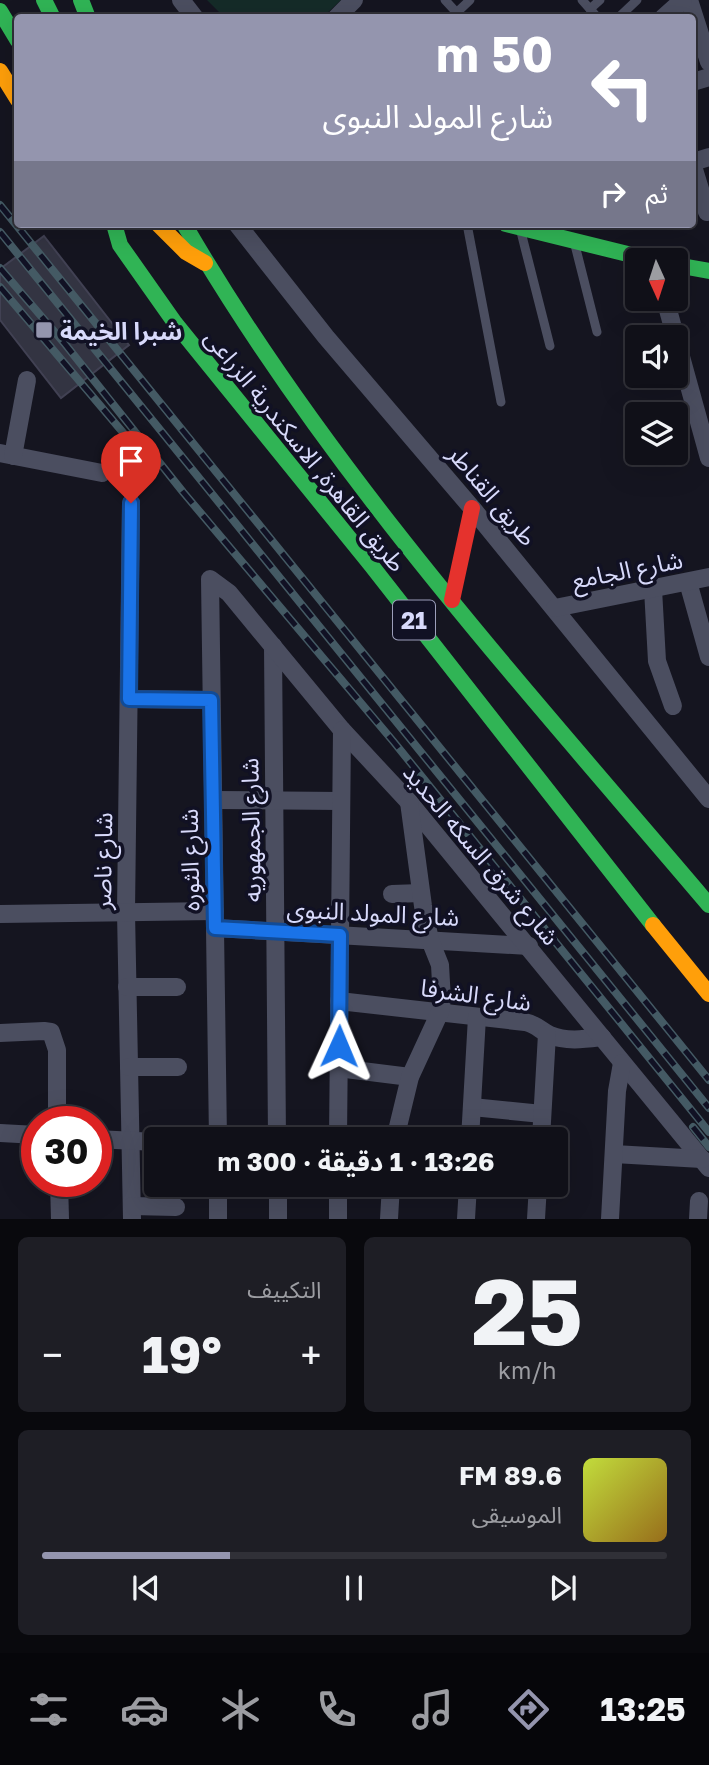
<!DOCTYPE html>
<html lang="ar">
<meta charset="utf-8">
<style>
:root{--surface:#101018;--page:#1e1e25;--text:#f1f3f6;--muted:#9c9da2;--line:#303037;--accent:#9495ae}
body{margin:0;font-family:"Golos Text","Noto Sans Arabic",sans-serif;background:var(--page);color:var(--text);direction:rtl;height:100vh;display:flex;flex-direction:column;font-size:26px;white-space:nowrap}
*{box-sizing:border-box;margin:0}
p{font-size:23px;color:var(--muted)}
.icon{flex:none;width:38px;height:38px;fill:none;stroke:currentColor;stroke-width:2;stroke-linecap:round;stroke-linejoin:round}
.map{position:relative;height:1219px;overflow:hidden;direction:ltr}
.sheet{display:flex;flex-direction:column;gap:18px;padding:18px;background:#09090d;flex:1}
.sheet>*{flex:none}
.hud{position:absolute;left:14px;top:14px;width:682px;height:214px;border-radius:7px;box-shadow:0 7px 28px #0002,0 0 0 2px var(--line);direction:rtl;background:#9495ae;color:#fff;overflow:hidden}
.needle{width:46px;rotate:177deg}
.tools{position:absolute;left:625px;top:248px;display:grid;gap:14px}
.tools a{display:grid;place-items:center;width:63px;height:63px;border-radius:7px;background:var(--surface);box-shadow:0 7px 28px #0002,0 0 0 2px var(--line);font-size:35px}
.speed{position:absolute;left:21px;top:1106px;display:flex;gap:14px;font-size:35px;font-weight:700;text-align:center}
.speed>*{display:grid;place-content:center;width:91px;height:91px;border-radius:50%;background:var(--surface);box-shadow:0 7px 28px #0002,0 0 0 2px var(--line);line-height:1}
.speed .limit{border:10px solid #d22;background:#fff;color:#111}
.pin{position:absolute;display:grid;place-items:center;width:60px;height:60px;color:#fff;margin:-72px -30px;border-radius:50% 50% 50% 0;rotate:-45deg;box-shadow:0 0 7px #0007}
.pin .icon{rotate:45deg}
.me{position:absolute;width:77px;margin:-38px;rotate:1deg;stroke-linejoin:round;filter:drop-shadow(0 0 5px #0008)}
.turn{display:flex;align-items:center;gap:24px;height:147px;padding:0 28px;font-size:32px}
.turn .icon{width:91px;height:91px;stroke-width:2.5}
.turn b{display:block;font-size:49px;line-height:60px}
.then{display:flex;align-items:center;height:66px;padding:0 28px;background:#0003;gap:14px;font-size:26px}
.big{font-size:52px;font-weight:700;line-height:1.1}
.sheet .card{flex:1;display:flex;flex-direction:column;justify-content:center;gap:10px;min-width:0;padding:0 24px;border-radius:10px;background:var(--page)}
.sheet .dial{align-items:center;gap:0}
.dial b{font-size:91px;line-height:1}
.song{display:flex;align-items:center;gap:21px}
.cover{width:84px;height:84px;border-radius:10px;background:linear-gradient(135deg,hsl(70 70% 55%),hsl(40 70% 35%))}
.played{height:7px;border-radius:4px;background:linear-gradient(90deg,var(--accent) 30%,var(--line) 30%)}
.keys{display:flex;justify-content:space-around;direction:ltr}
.heat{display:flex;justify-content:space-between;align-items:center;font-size:38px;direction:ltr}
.sheet .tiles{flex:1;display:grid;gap:18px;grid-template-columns:1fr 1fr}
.card:last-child{grid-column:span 2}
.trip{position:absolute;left:144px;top:1127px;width:424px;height:70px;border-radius:7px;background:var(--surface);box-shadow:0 7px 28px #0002,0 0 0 2px var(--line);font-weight:700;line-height:70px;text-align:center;direction:rtl}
.tabs{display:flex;height:112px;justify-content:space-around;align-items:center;background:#06060a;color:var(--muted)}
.tabs .icon{width:49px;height:49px}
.tabs .selected{color:var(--accent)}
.tabs b{font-size:32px;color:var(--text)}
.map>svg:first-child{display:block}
.green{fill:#152b28}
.building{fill:#333442;stroke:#414153;stroke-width:2}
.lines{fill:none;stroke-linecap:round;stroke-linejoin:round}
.lane{stroke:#4b4e60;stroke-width:9}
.street{stroke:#4b4e60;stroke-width:18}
.fast{stroke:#30b455;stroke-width:16}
.slow{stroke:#ff9f0a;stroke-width:16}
.jam{stroke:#e5322d;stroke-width:16}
.rail-casing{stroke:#445a64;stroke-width:8}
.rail{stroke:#111124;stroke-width:5;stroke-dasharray:16;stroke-linecap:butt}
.route-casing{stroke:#114b97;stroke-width:18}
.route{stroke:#1a73e8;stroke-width:12}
.poi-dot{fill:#9495ae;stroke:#111124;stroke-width:2.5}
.labels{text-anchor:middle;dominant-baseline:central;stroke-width:7;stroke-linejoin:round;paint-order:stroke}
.shield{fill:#111124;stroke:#9c9eba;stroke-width:2}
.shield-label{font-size:23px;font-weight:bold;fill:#d8dafb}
.poi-label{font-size:24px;font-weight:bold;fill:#d8dafb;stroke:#111124;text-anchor:start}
.street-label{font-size:24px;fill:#d8dafb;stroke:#111124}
</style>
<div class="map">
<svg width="709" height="1219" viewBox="0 0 709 1219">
<rect width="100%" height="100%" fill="#151520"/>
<!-- green -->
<path class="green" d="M207,0H341L323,17L225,18Z"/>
<!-- building -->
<path class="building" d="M44,236L129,345L61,398L0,320V269Z"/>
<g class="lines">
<!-- lane -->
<g class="lane">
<path d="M445,0L457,13"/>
<path d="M582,0L598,18"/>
<path d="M590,9L600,0"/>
<path d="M451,18L470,0"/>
<path d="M618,18L637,0"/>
<path d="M467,224L501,402"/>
<path d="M521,232L550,346"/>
<path d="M575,245L597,332"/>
</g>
<!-- street -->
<g class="street">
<path d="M181,0L195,18"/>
<path d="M689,0L709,62"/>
<path d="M336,18L354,0"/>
<path d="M663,18L683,0"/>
<path d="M693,82L709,77"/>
<path d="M693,162L709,157"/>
<path d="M693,166L707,212"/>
<path d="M237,224L326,337L472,508L709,799"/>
<path d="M665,299L709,458"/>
<path d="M0,453L102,473"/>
<path d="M13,456L27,380"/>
<path d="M131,503L126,912L132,1219"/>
<path d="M688,582L709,657"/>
<path d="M653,589L657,661L673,706"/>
<path d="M555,608L709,577"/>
<path d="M273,646L277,1139"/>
<path d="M129,699L211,700"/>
<path d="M213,800L341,801"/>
<path d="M392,894L421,893"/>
<path d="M0,914L215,911"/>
<path d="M215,928L529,946"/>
<path d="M127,987H177"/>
<path d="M339,1001L525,1022C536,1024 541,1031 550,1035C566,1042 586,1039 602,1037"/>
<path d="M0,1033L44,1031L51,1032L57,1050V1122"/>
<path d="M129,1067H178"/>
<path d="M338,1068L410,1077"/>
<path d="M472,1107L542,1114"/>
<path d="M0,1133L37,1135"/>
<path d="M96,1139L156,1142"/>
<path d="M218,1139L210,579L229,593L342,730L409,802L709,1168"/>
<path d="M338,1139L342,730"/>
<path d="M395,1139L410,1077L440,1012L442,1000L440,965L430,940L423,906L409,802"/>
<path d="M470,1139L477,1017"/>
<path d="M541,1139L547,1034"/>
<path d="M614,1154L702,1159"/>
<path d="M59,1181L60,1219"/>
<path d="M218,1185V1219"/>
<path d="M278,1185V1219"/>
<path d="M132,1206L176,1207"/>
<path d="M338,1219V1185"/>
<path d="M389,1219L391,1185"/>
<path d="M466,1219L468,1185"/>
<path d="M536,1219L538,1185"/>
<path d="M610,1219L617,1091L622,1063"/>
<path d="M698,1219L699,1201"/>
</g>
<!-- fast -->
<g class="fast">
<path d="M44,0L53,18"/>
<path d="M81,0L88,18"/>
<path d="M0,11L18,41"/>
<path d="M114,224L120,245L175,323L371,565L653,925"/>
<path d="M184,224C327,471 525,688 709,905"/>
<path d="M506,224L656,261"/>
<path d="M676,265L709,271"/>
</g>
<!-- slow -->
<g class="slow">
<path d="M0,71L18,100"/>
<path d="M158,224L186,252L205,263"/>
<path d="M653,925L709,994"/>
</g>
<!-- jam -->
<path class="jam" d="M452,600L472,508"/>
<defs>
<g id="rail">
<path d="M0,205L709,1080"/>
<path d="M0,232L709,1108"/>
<path d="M0,268L65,344L183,492L393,741L709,1132"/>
<path d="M0,287L131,442"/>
<path d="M693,1127L709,1147"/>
</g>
</defs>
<!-- rail casing -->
<use href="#rail" class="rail-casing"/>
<!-- rail -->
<use href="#rail" class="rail"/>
</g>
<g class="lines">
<defs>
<path id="route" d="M131,503L129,699L211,700L215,928L340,935L339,1046"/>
</defs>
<!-- route casing -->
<use href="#route" class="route-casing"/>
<!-- route -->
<use href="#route" class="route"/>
</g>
<!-- markers -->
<rect class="poi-dot" x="35" y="321" width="18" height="18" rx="3.5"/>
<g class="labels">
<!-- shield labels -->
<rect class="shield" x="393" y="600.5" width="42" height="39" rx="5"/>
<g class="shield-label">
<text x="414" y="620">21</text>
</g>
<!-- poi labels -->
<g class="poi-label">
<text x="60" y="330">شبرا الخيمة</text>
</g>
<!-- street labels -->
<g class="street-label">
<text transform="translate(306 450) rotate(51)">طريق القاهرة, الاسكندرية الزراعى</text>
<text transform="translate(493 495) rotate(50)">طريق القناطر</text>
<text transform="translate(627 569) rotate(-11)">شارع الجامع</text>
<text transform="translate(250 830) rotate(-91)">شارع الجمهوريه</text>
<text transform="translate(482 854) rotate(50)">شارع شرق السكه الحديد</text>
<text transform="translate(189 860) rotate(-91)">شارع الثوره</text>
<text transform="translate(102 861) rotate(-89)">شارع ناصر</text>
<text transform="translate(373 912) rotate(3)">شارع المولد النبوى</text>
<text transform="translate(476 994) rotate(8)">شارع الشرفا</text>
</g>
</g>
</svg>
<div class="tools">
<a><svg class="needle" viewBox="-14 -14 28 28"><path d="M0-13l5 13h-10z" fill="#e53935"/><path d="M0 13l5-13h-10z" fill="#9c9da2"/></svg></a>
<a><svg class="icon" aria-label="sound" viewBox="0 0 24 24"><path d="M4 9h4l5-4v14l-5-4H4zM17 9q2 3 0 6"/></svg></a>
<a><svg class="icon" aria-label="layers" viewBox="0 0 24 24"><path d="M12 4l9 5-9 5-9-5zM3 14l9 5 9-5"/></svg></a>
</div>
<div class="speed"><div class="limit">30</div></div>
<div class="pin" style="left:131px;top:503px;background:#d93025"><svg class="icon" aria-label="arrive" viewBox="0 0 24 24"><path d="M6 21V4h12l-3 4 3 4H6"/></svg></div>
<svg class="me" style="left:339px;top:1046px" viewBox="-20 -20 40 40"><path d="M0-17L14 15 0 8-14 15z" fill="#1a73e8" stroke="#fff" stroke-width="4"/></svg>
<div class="trip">13:26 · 1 دقيقة · 300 m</div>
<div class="hud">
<div class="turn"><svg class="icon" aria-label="left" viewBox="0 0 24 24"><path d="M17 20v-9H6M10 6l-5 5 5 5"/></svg><div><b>50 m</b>شارع المولد النبوى</div></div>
<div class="then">ثم<svg class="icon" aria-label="right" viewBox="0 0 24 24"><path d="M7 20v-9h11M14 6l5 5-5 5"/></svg></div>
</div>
</div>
<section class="sheet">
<div class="tiles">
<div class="card dial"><b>25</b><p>km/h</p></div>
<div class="card"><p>التكييف</p>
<div class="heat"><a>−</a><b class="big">19°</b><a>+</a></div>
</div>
<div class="card">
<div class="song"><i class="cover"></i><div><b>89.6 FM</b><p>الموسيقى</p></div></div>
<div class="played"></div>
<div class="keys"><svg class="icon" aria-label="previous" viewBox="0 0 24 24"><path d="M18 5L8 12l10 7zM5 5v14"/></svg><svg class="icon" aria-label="pause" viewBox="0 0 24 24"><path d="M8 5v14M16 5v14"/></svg><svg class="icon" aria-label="next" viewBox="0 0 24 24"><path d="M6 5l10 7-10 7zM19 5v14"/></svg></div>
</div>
</div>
</section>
<nav class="tabs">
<b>13:25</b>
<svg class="icon selected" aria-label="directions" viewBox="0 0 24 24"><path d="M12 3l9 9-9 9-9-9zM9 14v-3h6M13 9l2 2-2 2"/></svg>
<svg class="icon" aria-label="music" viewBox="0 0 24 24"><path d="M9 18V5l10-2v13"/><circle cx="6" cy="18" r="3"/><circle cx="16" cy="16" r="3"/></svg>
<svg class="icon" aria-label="phone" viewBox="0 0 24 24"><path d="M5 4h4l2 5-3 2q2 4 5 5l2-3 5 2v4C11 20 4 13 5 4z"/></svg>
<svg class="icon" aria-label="climate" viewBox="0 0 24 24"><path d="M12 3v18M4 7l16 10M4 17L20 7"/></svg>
<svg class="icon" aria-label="car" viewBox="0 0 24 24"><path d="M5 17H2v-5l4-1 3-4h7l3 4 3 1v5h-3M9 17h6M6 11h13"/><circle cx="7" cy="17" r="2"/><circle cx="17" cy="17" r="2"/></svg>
<svg class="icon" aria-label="filters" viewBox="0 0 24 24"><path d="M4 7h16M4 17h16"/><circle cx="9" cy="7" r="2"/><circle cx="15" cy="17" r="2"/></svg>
</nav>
